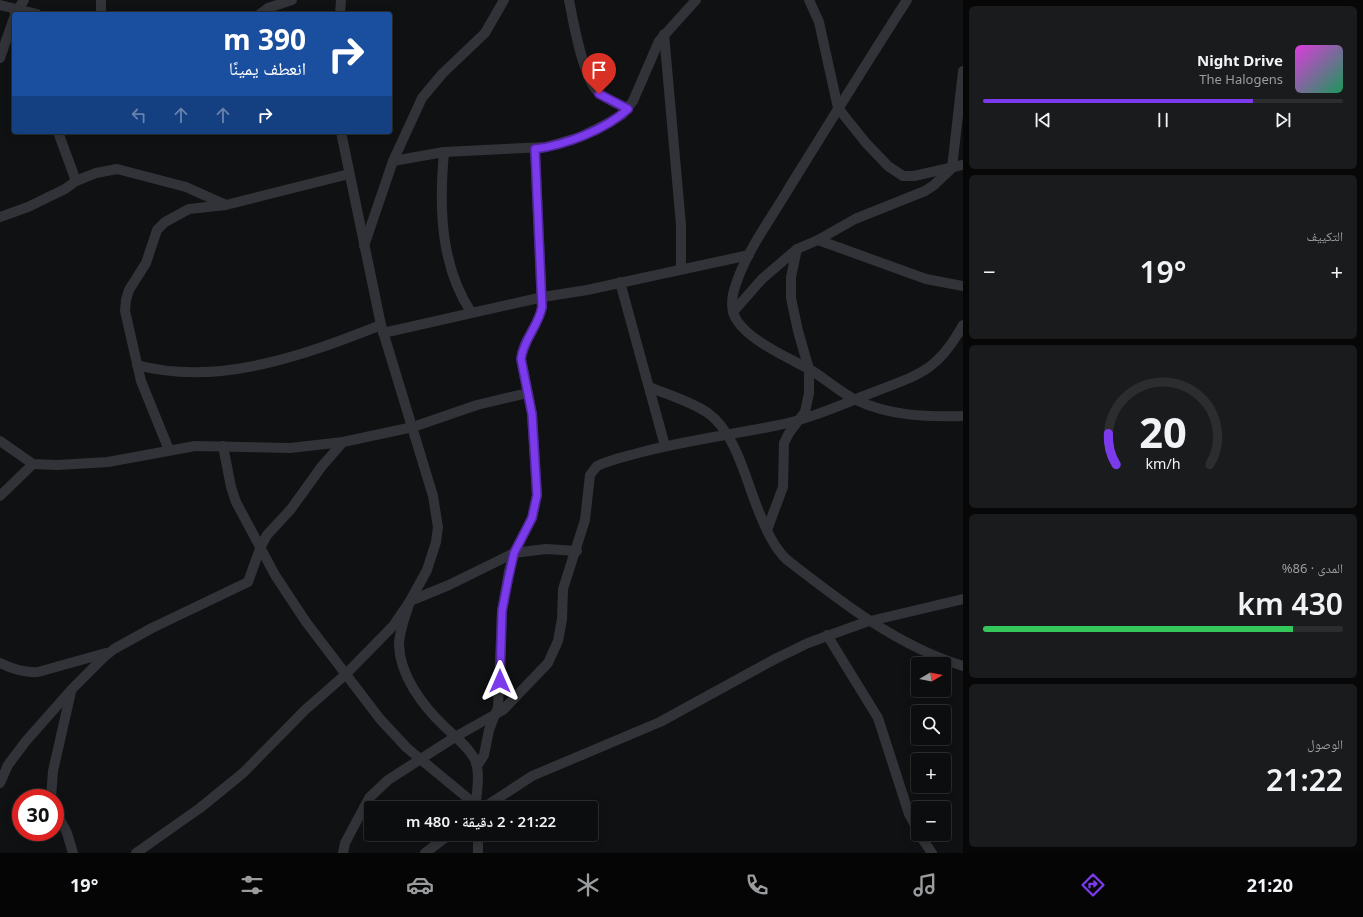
<!DOCTYPE html>
<html lang="ar">
<meta charset="utf-8">
<style>
:root{--surface:#0c0d0e;--page:#1a1b1c;--text:#f1f3f6;--muted:#9a9c9e;--line:#2c2d2e;--accent:#7c3aed}
body{margin:0;font-family:"Noto Sans","Noto Naskh Arabic",sans-serif;background:var(--page);color:var(--text);direction:rtl;height:100vh;display:flex;flex-direction:column;font-size:15px;white-space:nowrap}
*{box-sizing:border-box;margin:0}
p{font-size:13px;color:var(--muted)}
.icon{flex:none;width:22px;height:22px;fill:none;stroke:currentColor;stroke-width:2;stroke-linecap:round;stroke-linejoin:round}
.map{position:relative;flex:1;overflow:hidden;direction:ltr}
.details{display:flex;flex-direction:column;gap:6px;padding:6px;background:#070708;width:400px}
.details>*{flex:none}
.guide{position:absolute;left:12px;top:12px;width:380px;height:122px;border-radius:4px;box-shadow:0 2px 10px #0003,0 0 0 1px var(--line);direction:rtl;background:#1a4fa0;color:#fff;overflow:hidden}
.needle{width:26px;rotate:80deg}
.tools{position:absolute;left:911px;top:657px;display:grid;gap:8px}
.tools a{display:grid;place-items:center;width:40px;height:40px;border-radius:4px;background:var(--surface);box-shadow:0 2px 10px #0003,0 0 0 1px var(--line);font-size:20px}
.speed{position:absolute;left:12px;top:789px;display:flex;gap:8px;font-size:20px;font-weight:700;text-align:center}
.speed>*{display:grid;place-content:center;width:52px;height:52px;border-radius:50%;background:var(--surface);box-shadow:0 2px 10px #0003,0 0 0 1px var(--line);line-height:1}
.speed .limit{border:6px solid #d22;background:#fff;color:#111}
.pin{position:absolute;display:grid;place-items:center;width:34px;height:34px;color:#fff;margin:-41px -17px;border-radius:50% 50% 50% 0;rotate:-45deg;box-shadow:0 0 4px #0007}
.pin .icon{rotate:45deg}
.me{position:absolute;width:44px;margin:-22px;rotate:0deg;stroke-linejoin:round;filter:drop-shadow(0 0 3px #0008)}
.turn{display:flex;align-items:center;gap:14px;height:84px;padding:0 20px;font-size:18px}
.turn .icon{width:52px;height:52px;stroke-width:2.5}
.turn b{display:block;font-size:28px;line-height:34px}
.lanes{display:flex;align-items:center;height:38px;padding:0 20px;background:#0003;justify-content:center;gap:20px;direction:ltr}
.lanes .off{opacity:.35}
.big{font-size:30px;font-weight:600;line-height:1.1}
.details .widget{flex:1;display:flex;flex-direction:column;justify-content:center;gap:6px;min-width:0;padding:0 14px;border-radius:6px;background:var(--page)}
.details .dial{align-items:center;gap:0}
.dial svg{height:104px;overflow:visible;fill:none;stroke:var(--line);stroke-width:7;stroke-linecap:round;text-anchor:middle}
.dial text{fill:var(--text);stroke:none}
.song{display:flex;align-items:center;gap:12px}
.cover{width:48px;height:48px;border-radius:6px;background:linear-gradient(135deg,hsl(300 70% 55%),hsl(150 70% 35%))}
.played{height:4px;border-radius:2px;background:linear-gradient(90deg,var(--accent) 75%,var(--line) 75%)}
.keys{display:flex;justify-content:space-around;direction:ltr}
.heat{display:flex;justify-content:space-between;align-items:center;font-size:22px;direction:ltr}
.charge{height:6px;border-radius:3px;background:linear-gradient(90deg,#34c759 86%,var(--line) 0)}
.trip{position:absolute;left:364px;top:801px;width:234px;height:40px;border-radius:4px;background:var(--surface);box-shadow:0 2px 10px #0003,0 0 0 1px var(--line);font-weight:600;line-height:40px;text-align:center;direction:rtl}
.tabs{display:flex;height:64px;justify-content:space-around;align-items:center;background:#050506;color:var(--muted)}
.tabs .icon{width:28px;height:28px}
.tabs .on{color:var(--accent)}
.tabs b{font-size:18px;color:var(--text)}
main{display:flex;flex:1;min-height:0}
.map>svg:first-child{display:block}
.lines{fill:none;stroke-linecap:round;stroke-linejoin:round}
.minor{stroke:#313338;stroke-width:10}
.route-casing{stroke:#51269a;stroke-width:10}
.route{stroke:#7c3aed;stroke-width:7}
</style>
<main>
<section class="details">
<div class="widget">
<div class="song"><i class="cover"></i><div><b>Night Drive</b><p>The Halogens</p></div></div>
<div class="played"></div>
<div class="keys"><svg class="icon" aria-label="previous" viewBox="0 0 24 24"><path d="M18 5L8 12l10 7zM5 5v14"/></svg><svg class="icon" aria-label="pause" viewBox="0 0 24 24"><path d="M8 5v14M16 5v14"/></svg><svg class="icon" aria-label="next" viewBox="0 0 24 24"><path d="M6 5l10 7-10 7zM19 5v14"/></svg></div>
</div>
<div class="widget"><p>التكييف</p>
<div class="heat"><a>−</a><b class="big">19°</b><a>+</a></div>
</div>
<div class="widget dial"><svg viewBox="0 0 100 80">
<path d="M14 69A42 42 0 1 1 86 69"/>
<path d="M14 69A42 42 0 0 1 8 45" stroke="#7c3aed"/>
<text x="50" y="56" font-size="32" font-weight="700">20</text>
<text x="50" y="72" font-size="11">km/h</text>
</svg></div>
<div class="widget"><p>المدى · 86%</p><b class="big">430 km</b><div class="charge"></div></div>
<div class="widget"><p>الوصول</p><b class="big">21:22</b></div>
</section>
<div class="map">
<svg width="963" height="853" viewBox="0 0 963 853">
<rect width="100%" height="100%" fill="#101112"/>
<g class="lines">
<!-- minor -->
<g class="minor">
<path d="M101,0V14"/>
<path d="M569,0C573,21 583,78 598,92C605,99 618,104 628,109"/>
<path d="M809,0L819,22L838,108L866,143L888,166L903,176H914L963,165"/>
<path d="M907,0C867,62 828,125 789,188C771,219 747,250 736,284C733,292 731,303 733,312C740,337 787,357 809,369C825,378 839,392 856,400C890,416 926,417 963,416"/>
<path d="M0,5L37,14"/>
<path d="M15,14L24,0"/>
<path d="M260,14L268,8L292,0"/>
<path d="M340,14L341,0"/>
<path d="M664,34L681,225V268"/>
<path d="M0,58L14,18"/>
<path d="M58,132L76,181"/>
<path d="M444,152C439,206 440,265 471,312"/>
<path d="M393,161L444,152L546,147L580,137L610,122L623,114L633,101L659,41L696,0"/>
<path d="M0,217L28,207L65,189L76,181L96,173L117,169L186,187L224,204"/>
<path d="M818,240L926,279L963,286"/>
<path d="M364,246L393,161L422,98L442,74L485,33L504,0"/>
<path d="M620,282L665,446"/>
<path d="M733,312L762,279L797,249L818,240L855,219L925,191L934,185L952,168L963,71"/>
<path d="M383,333L543,297L587,290L749,255"/>
<path d="M137,365C218,387 305,355 381,325"/>
<path d="M649,387C669,395 690,401 708,413C736,433 746,481 759,512C766,529 773,546 786,559C840,601 897,646 963,666"/>
<path d="M0,441L33,464L57,465L108,462L195,446L290,448L343,442L413,427L477,405L528,393"/>
<path d="M223,446L231,487L236,502L275,575L306,622L380,719L407,748L476,805"/>
<path d="M169,450L141,381L125,311L126,300L129,290L146,263L157,230L165,222L189,209L226,205L349,174"/>
<path d="M0,496L33,464"/>
<path d="M767,530L783,487L784,443L789,433L805,412L809,393V369L798,331L791,298V277L797,249"/>
<path d="M827,635L878,718L909,814L918,831"/>
<path d="M0,663C12,669 24,673 38,672L106,653"/>
<path d="M477,766L484,755L489,730L498,707L502,611L509,571L514,553L532,518L537,495L532,414L521,359C523,340 539,325 542,307L535,149"/>
<path d="M0,783L8,765L26,741L72,689L103,658L114,649L152,628L248,582L261,546L267,535L291,509L322,466L343,442"/>
<path d="M51,798L53,771L71,692"/>
<path d="M476,808C476,792 481,775 475,760C469,747 454,736 444,726C423,706 400,676 399,645C399,630 406,615 410,601L449,585L514,553L546,549L577,551"/>
<path d="M483,808L532,776L660,722L775,659L808,643L866,622L963,599"/>
<path d="M55,810L67,833L73,853"/>
<path d="M919,834L932,853"/>
<path d="M136,853L200,808L243,773L305,710L345,675L393,626L410,601L427,570L436,542L438,527L433,496L381,325L341,132"/>
<path d="M343,853L345,843L369,798L388,780L455,737L503,710L548,663L558,641L562,619L563,589L585,520L590,475L597,466C610,460 624,457 638,453C683,441 729,435 774,426C807,420 838,406 869,394C917,375 937,373 963,325"/>
<path d="M425,853L450,834"/>
<path d="M478,853V834"/>
</g>
</g>
<g class="lines">
<defs>
<path id="route" d="M500,681L502,611L508,580L514,553L532,518L537,495L532,414L521,359C523,340 539,325 542,307L535,149C565,145 605,130 628,109L599,94"/>
</defs>
<!-- route casing -->
<use href="#route" class="route-casing"/>
<!-- route -->
<use href="#route" class="route"/>
</g>
</svg>
<div class="tools">
<a><svg class="needle" viewBox="-14 -14 28 28"><path d="M0-13l5 13h-10z" fill="#e53935"/><path d="M0 13l5-13h-10z" fill="#9a9c9e"/></svg></a>
<a><svg class="icon" aria-label="search" viewBox="0 0 24 24"><circle cx="10" cy="10" r="6"/><path d="M15 15l6 6"/></svg></a>
<a>+</a>
<a>−</a>
</div>
<div class="speed"><div class="limit">30</div></div>
<div class="pin" style="left:599px;top:94px;background:#d93025"><svg class="icon" aria-label="arrive" viewBox="0 0 24 24"><path d="M6 21V4h12l-3 4 3 4H6"/></svg></div>
<svg class="me" style="left:500px;top:681px" viewBox="-20 -20 40 40"><path d="M0-17L14 15 0 8-14 15z" fill="#7c3aed" stroke="#fff" stroke-width="4"/></svg>
<div class="trip">21:22 · 2 دقيقة · 480 m</div>
<div class="guide">
<div class="turn"><svg class="icon" aria-label="right" viewBox="0 0 24 24"><path d="M7 20v-9h11M14 6l5 5-5 5"/></svg><div><b>390 m</b>انعطف يمينًا</div></div>
<div class="lanes"><svg class="icon off" aria-label="left" viewBox="0 0 24 24"><path d="M17 20v-9H6M10 6l-5 5 5 5"/></svg><svg class="icon off" aria-label="ahead" viewBox="0 0 24 24"><path d="M12 20V5M6 11l6-6 6 6"/></svg><svg class="icon off" aria-label="ahead" viewBox="0 0 24 24"><path d="M12 20V5M6 11l6-6 6 6"/></svg><svg class="icon" aria-label="right" viewBox="0 0 24 24"><path d="M7 20v-9h11M14 6l5 5-5 5"/></svg></div>
</div>
</div>
</main>
<nav class="tabs">
<b>21:20</b>
<svg class="icon on" aria-label="directions" viewBox="0 0 24 24"><path d="M12 3l9 9-9 9-9-9zM9 14v-3h6M13 9l2 2-2 2"/></svg>
<svg class="icon" aria-label="music" viewBox="0 0 24 24"><path d="M9 18V5l10-2v13"/><circle cx="6" cy="18" r="3"/><circle cx="16" cy="16" r="3"/></svg>
<svg class="icon" aria-label="phone" viewBox="0 0 24 24"><path d="M5 4h4l2 5-3 2q2 4 5 5l2-3 5 2v4C11 20 4 13 5 4z"/></svg>
<svg class="icon" aria-label="climate" viewBox="0 0 24 24"><path d="M12 3v18M4 7l16 10M4 17L20 7"/></svg>
<svg class="icon" aria-label="car" viewBox="0 0 24 24"><path d="M5 17H2v-5l4-1 3-4h7l3 4 3 1v5h-3M9 17h6M6 11h13"/><circle cx="7" cy="17" r="2"/><circle cx="17" cy="17" r="2"/></svg>
<svg class="icon" aria-label="filters" viewBox="0 0 24 24"><path d="M4 7h16M4 17h16"/><circle cx="9" cy="7" r="2"/><circle cx="15" cy="17" r="2"/></svg>
<b>19°</b>
</nav>
